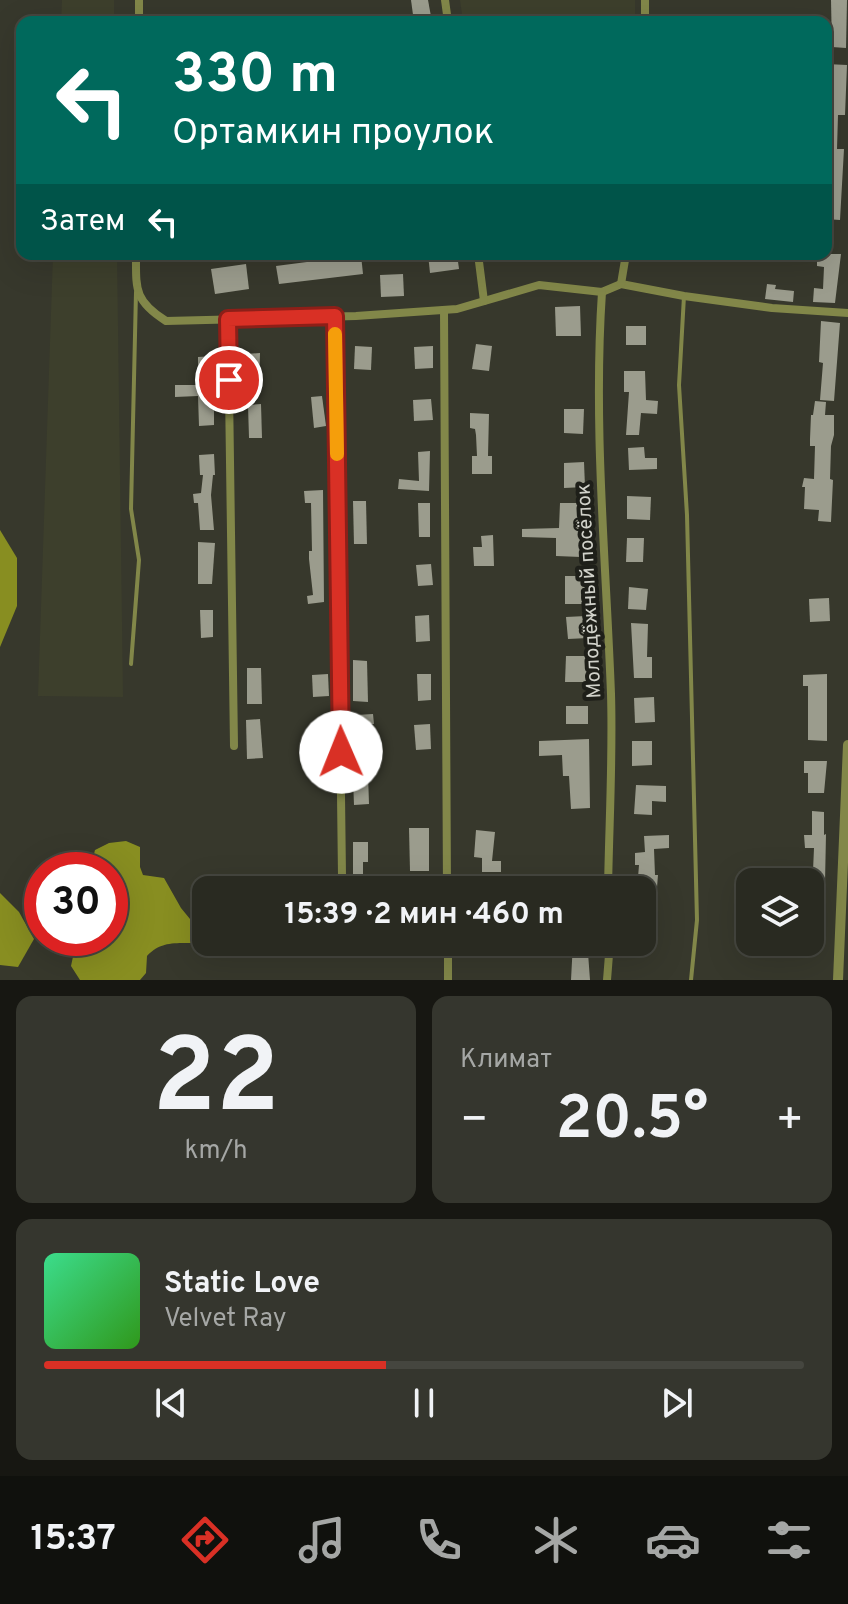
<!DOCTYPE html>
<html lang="ru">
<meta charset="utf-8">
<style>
:root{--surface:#292a21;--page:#35362e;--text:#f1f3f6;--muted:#a5a7a5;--line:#45463f;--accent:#d93025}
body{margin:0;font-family:Overpass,sans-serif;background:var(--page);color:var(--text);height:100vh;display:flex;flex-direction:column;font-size:30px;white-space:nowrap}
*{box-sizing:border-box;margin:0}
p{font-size:26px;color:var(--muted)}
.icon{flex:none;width:44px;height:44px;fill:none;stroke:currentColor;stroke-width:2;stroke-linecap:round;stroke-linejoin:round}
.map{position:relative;height:980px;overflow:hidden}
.side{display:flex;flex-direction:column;gap:16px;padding:16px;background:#171712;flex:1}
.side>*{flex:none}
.guide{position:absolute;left:16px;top:16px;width:816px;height:244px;border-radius:16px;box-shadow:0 8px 32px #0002,0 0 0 2px var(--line);background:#00695c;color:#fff;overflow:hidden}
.tools{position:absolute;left:736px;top:868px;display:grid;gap:16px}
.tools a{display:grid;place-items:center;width:88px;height:88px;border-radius:16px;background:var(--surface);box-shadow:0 8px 32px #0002,0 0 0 2px var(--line);font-size:40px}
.speed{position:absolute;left:24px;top:852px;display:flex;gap:16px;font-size:40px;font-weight:700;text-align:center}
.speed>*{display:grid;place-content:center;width:104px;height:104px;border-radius:50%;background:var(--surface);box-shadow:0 8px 32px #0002,0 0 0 2px var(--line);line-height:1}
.speed .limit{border:12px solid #d22;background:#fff;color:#111}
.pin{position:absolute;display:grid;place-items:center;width:68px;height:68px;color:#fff;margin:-34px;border:4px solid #fff;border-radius:50%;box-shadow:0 2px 8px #0007}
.me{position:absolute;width:88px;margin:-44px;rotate:359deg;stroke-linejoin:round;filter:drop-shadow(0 0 6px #0008)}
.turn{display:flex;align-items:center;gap:28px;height:168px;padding:0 24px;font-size:36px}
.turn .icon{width:104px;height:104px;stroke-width:2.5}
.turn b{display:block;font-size:56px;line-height:68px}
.then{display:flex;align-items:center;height:76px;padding:0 24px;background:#0003;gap:16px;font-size:30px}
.big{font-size:60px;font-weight:700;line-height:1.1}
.side .widget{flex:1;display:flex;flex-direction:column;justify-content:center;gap:12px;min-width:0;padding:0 28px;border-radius:16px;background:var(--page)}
.side .dial{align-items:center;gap:0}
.dial b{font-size:104px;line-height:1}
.song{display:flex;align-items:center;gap:24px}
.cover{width:96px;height:96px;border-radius:12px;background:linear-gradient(135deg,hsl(150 70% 55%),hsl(110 70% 35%))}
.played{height:8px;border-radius:4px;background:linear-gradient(90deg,var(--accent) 45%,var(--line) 45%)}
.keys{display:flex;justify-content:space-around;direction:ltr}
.heat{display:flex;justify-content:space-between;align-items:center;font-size:44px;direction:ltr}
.side .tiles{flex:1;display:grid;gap:16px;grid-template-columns:1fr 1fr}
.widget:last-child{grid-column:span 2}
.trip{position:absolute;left:192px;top:876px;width:464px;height:80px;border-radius:16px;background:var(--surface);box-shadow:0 8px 32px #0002,0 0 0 2px var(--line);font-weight:700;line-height:80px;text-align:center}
.tab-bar{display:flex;height:128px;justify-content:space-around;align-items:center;background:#10110d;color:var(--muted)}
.tab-bar .icon{width:56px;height:56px}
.tab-bar .current{color:var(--accent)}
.tab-bar b{font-size:36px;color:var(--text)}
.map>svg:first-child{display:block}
.built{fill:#3d3f2c}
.water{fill:#888e21}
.building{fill:#9b9c8d}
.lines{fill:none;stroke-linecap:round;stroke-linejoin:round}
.service{stroke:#828749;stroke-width:4}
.minor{stroke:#828749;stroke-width:8}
.tertiary{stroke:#828749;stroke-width:10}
.route-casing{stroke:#8d1f18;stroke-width:20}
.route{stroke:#d93025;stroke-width:14}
.slow{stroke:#f59e0b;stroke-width:14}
.labels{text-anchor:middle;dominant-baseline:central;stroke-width:8;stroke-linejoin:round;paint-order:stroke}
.street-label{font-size:20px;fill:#d1d2ca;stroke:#1e1f19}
</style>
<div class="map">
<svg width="848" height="980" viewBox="0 0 848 980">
<rect width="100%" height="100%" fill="#37382c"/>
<!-- built -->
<g class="built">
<path d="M62,0H114V22H61Z"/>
<path d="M460,0H635V22H463Z"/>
<path d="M53,254H117L123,697L38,696Z"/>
</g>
<!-- water -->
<g class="water">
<path d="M0,530L17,558V606L0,647Z"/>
<path d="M126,841L140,847V867L143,875L164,878L181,908L199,930L198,938L192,943C173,943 160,942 147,956L146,973L140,980H80L71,966L77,938H110V870H102L93,858L95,850L109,843Z"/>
<path d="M0,893L19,912L34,939L18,967L0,965Z"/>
</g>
<!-- building -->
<g class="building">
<path d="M411,0H428L432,22H414Z"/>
<path d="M831,0H847L846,48L832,47Z"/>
<path d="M826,64L847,65L845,115H838L837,149H844L840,220L826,219Z"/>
<path d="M428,254H457L459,269L430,273Z"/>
<path d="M817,254H841L835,303L813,302L814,288L823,289L824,267L817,266Z"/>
<path d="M361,255L363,274L279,284L276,266Z"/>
<path d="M246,264L249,289L215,294L211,269Z"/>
<path d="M403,274L404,296L381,297L380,275Z"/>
<path d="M767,284L776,285L775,289L794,291L793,302L765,299Z"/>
<path d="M580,306L581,336H556L555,307Z"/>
<path d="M821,321L840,323L834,401L820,400L823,363L819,362Z"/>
<rect x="626" y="326" width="20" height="19"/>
<path d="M476,344L492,346L489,371L472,369Z"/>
<path d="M355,346L372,347L371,370L354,369Z"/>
<path d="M433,346V368L415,369L414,347Z"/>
<path d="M260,353L259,387H250L249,372H245V354Z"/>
<path d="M214,356V425L199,426L198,396L175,397V385H198V357Z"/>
<path d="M624,371H645L646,400L658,401L657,414L641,413L639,435H626L629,392H624Z"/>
<path d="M322,396L326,426L314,428L311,397Z"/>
<path d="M431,399L433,420L414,421L413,400Z"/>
<path d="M815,401L826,402L825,415H834V435L831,446L830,479L833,480L831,522L818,521L819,510L804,509L805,487H802L804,478L814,479L815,446H810V439L811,415H813Z"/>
<path d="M261,404L262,438H249L248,405Z"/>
<path d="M564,409H584L583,434L564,433Z"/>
<path d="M470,413L489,414L488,456H492V474H472V456H477L476,435L475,429L470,428Z"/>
<path d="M644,447L645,458H657V469L629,470L628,448Z"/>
<path d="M430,451L429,491L398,489L399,479L419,481L418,452Z"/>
<path d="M214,454L215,475H213L211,495L214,530H200L198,503H194L193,494L201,493L203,475H200L199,455Z"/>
<path d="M584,462L585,487L564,488V463Z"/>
<path d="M323,490L324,602L308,604L307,596L313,595L309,559V551H312L311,503H305L304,491Z"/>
<path d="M627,496L651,497L650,520L627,519Z"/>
<path d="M353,501H366L367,544H354Z"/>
<path d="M418,503H430V537H419Z"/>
<path d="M560,503H582L581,557L556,556V538L522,537V529L559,528Z"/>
<path d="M493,535L494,566H474L473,547H482L481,536Z"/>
<path d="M627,538H644L643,562H626Z"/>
<path d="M198,542L215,543L212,584H198Z"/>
<path d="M431,564L433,585L418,586L416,565Z"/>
<rect x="565" y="576" width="21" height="28"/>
<path d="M629,587L648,589L646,610L628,609Z"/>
<path d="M829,598L830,621L810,622L809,599Z"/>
<path d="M200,610H213V637L201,638Z"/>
<path d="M429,615L430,641L416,642L415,616Z"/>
<path d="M586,616L588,638L568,639L566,617Z"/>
<path d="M631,623L648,624L647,657H652V678H634Z"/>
<path d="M566,656H587V682H565Z"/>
<path d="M353,660L367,661L368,702L353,701Z"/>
<path d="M247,668H261L262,704H247Z"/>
<path d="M328,674L329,696L313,697L312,675Z"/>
<path d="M417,674H431V700L418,701Z"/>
<path d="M827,674V741L808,740V686H803V675Z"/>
<path d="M654,697L655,722L635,723L634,698Z"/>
<rect x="566" y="706" width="22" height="18"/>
<path d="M373,714L374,724H367L368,751H354L356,715Z"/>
<path d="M260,719L263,758L247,759L246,720Z"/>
<path d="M430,724L431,749L416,750L414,725Z"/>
<path d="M589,739L590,808L571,809L569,776H563L562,755L539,756V741Z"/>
<path d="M632,741H652V765L632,766Z"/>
<path d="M804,761H827L824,793H808V773H804Z"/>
<path d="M359,764L376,765V775L368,774L369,804L354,805L353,779H358Z"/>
<path d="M636,785L666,786V802L652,801V815L634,814Z"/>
<path d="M812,811L824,812V835L826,834L825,883H822V933H810V882H798L799,870L813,871L814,848H805L804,835H812Z"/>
<path d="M409,828H429V871H410Z"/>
<path d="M476,830L495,832L492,861H501V872H482V858L474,857Z"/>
<path d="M669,835V848L654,849L655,875H658L652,950L628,947V942H642V890H637L639,865H635V853L645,852L644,836Z"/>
<path d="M353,842H368V862H363V874H353Z"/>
<path d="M573,942H584L583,953H588L590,980H571Z"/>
</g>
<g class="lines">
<!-- service -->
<g class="service">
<path d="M684,296L679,385L687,515L697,920L691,980"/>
<path d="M131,664L139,560L131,509L136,292"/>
</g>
<!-- minor -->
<g class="minor">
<path d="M445,0L448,22"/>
<path d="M139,22V0"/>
<path d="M645,22V0"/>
<path d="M136,254C136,289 134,301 166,321L356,316L457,309L539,285L602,292L621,284L684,296L772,308L848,313"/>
<path d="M478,254L484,301"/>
<path d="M621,284L626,254"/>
<path d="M602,292C593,426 606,560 611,694C613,759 609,825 608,890"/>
<path d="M444,310L447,890"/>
<path d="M335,316L342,876"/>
<path d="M228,319L234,746"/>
<path d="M448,942V980"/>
<path d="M607,980L610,942"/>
</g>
<!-- tertiary -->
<path class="tertiary" d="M838,980L848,745"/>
</g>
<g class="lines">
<defs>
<path id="route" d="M229,380L228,319L335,316L341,752"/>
</defs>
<!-- route casing -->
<use href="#route" class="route-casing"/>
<!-- route -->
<use href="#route" class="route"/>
<!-- slow -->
<path class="slow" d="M335,334L337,454"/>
</g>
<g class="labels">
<!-- street labels -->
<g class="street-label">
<text transform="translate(590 591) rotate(-93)">Молодёжный посёлок</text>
</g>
</g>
</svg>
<div class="tools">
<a><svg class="icon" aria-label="layers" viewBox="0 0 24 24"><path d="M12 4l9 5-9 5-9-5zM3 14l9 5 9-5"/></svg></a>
</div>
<div class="speed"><div class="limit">30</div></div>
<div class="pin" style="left:229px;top:380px;background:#d93025"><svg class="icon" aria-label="arrive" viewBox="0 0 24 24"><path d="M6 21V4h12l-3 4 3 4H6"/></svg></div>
<svg class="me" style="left:341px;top:752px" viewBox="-20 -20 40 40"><circle r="19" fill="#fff"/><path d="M0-13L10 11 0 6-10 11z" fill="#d93025"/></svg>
<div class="trip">15:39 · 2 мин · 460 m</div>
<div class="guide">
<div class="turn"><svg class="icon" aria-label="left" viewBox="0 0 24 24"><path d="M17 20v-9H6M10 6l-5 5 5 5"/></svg><div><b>330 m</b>Ортамкин проулок</div></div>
<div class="then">Затем<svg class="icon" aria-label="left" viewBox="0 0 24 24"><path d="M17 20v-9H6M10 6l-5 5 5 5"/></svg></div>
</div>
</div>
<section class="side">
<div class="tiles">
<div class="widget dial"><b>22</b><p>km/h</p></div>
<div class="widget"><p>Климат</p>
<div class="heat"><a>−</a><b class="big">20.5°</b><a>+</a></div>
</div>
<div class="widget">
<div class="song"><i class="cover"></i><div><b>Static Love</b><p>Velvet Ray</p></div></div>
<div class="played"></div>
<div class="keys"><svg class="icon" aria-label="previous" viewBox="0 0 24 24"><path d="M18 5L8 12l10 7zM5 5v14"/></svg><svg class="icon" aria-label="pause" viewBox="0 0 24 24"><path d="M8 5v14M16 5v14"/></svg><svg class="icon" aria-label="next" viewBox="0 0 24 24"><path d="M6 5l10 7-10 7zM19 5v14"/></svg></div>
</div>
</div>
</section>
<nav class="tab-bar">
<b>15:37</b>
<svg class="icon current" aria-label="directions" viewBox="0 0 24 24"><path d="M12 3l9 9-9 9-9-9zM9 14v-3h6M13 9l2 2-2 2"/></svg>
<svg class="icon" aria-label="music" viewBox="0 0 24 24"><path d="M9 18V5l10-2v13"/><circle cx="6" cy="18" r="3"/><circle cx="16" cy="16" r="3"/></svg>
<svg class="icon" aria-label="phone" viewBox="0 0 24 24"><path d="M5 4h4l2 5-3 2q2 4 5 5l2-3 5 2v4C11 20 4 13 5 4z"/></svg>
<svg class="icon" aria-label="climate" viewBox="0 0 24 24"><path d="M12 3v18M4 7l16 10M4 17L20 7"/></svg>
<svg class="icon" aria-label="car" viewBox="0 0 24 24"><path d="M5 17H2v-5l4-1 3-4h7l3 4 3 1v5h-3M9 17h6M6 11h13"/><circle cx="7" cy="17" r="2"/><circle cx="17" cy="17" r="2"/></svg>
<svg class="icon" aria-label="filters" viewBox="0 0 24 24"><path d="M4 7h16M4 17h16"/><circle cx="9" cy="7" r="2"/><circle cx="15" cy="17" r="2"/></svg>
</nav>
